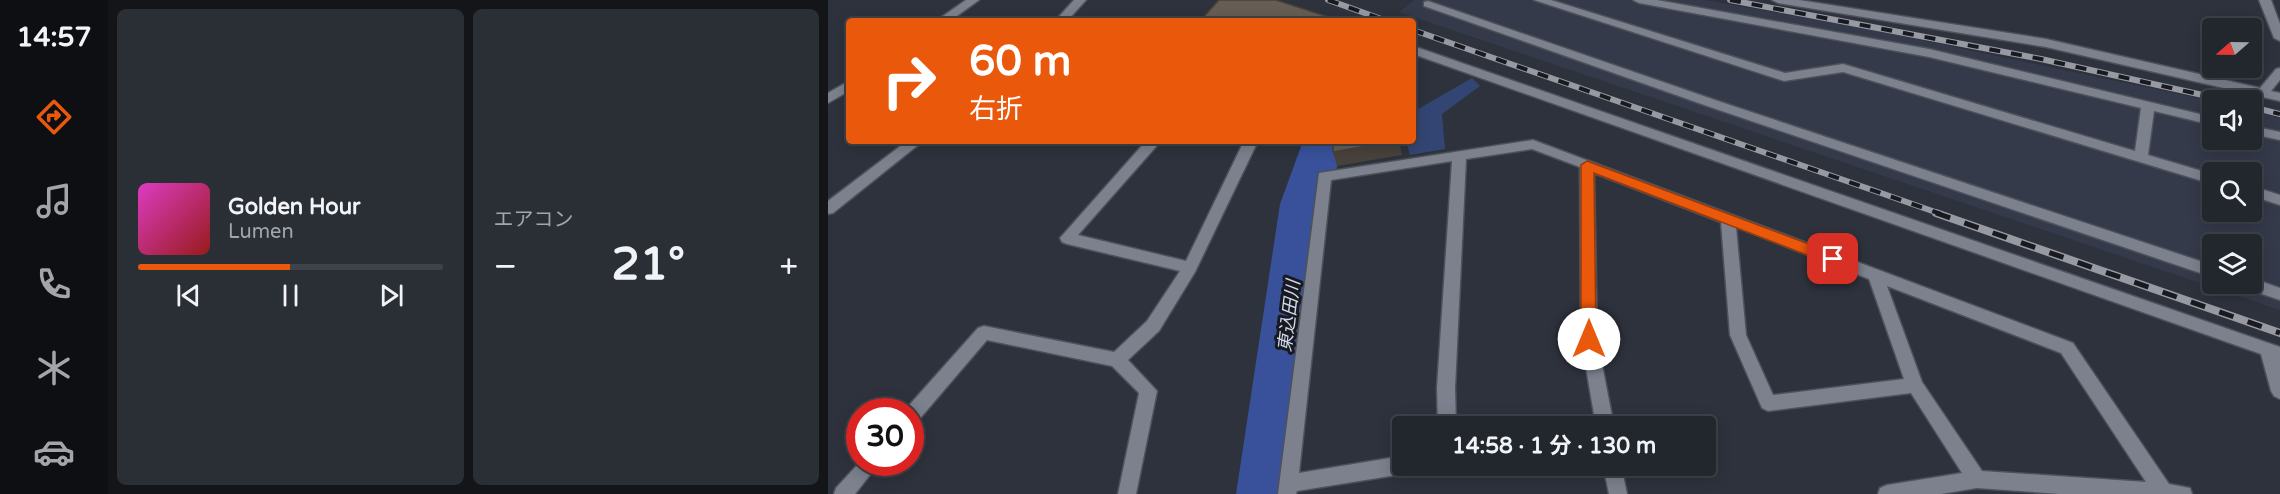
<!DOCTYPE html>
<html lang="ja">
<meta charset="utf-8">
<style>
:root{--surface:#22262d;--page:#2a2e35;--text:#f1f3f6;--muted:#a2a5aa;--line:#3f4349;--accent:#ea580c}
body{margin:0;font-family:"Varela Round","Noto Sans JP",sans-serif;background:var(--page);color:var(--text);height:100vh;display:flex;flex-direction:column;font-size:22px;white-space:nowrap}
*{box-sizing:border-box;margin:0}
p{font-size:20px;color:var(--muted)}
.icon{flex:none;width:33px;height:33px;fill:none;stroke:currentColor;stroke-width:2;stroke-linecap:round;stroke-linejoin:round}
.map{position:relative;flex:1;overflow:hidden}
.side{display:flex;flex-direction:column;gap:9px;padding:9px;background:#131519;width:720px}
.side>*{flex:none}
.hud{position:absolute;left:18px;top:18px;width:570px;height:126px;border-radius:6px;box-shadow:0 3px 15px #0003,0 0 0 2px var(--line);background:#ea580c;color:#fff;overflow:hidden}
.needle{width:39px;rotate:250deg}
.buttons{position:absolute;left:1374px;top:18px;display:grid;gap:12px}
.buttons a{display:grid;place-items:center;width:60px;height:60px;border-radius:6px;background:var(--surface);box-shadow:0 3px 15px #0003,0 0 0 2px var(--line);font-size:30px}
.speed{position:absolute;left:18px;top:398px;display:flex;gap:12px;font-size:30px;font-weight:700;text-align:center}
.speed>*{display:grid;place-content:center;width:78px;height:78px;border-radius:50%;background:var(--surface);box-shadow:0 3px 15px #0003,0 0 0 2px var(--line);line-height:1}
.speed .limit{border:9px solid #d22;background:#fff;color:#111}
.pin{position:absolute;display:grid;place-items:center;width:51px;height:51px;color:#fff;margin:-26px;border-radius:12px;box-shadow:0 3px 9px #0006}
.me{position:absolute;width:66px;margin:-33px;rotate:0deg;stroke-linejoin:round;filter:drop-shadow(0 0 4px #0008)}
.turn{display:flex;align-items:center;gap:21px;height:126px;padding:0 24px;font-size:27px}
.turn .icon{width:78px;height:78px;stroke-width:2.5}
.turn b{display:block;font-size:42px;line-height:51px}
.big{font-size:45px;font-weight:700;line-height:1.1}
.side .card{flex:1;display:flex;flex-direction:column;justify-content:center;gap:9px;min-width:0;padding:0 21px;border-radius:9px;background:var(--page)}
.song{display:flex;align-items:center;gap:18px}
.cover{width:72px;height:72px;border-radius:9px;background:linear-gradient(135deg,hsl(310 70% 55%),hsl(0 70% 35%))}
.played{height:6px;border-radius:3px;background:linear-gradient(90deg,var(--accent) 50%,var(--line) 50%)}
.keys{display:flex;justify-content:space-around;direction:ltr}
.heat{display:flex;justify-content:space-between;align-items:center;font-size:33px;direction:ltr}
.side .tiles{flex:1;display:grid;gap:9px;grid-template-columns:repeat(2,1fr)}
.trip{position:absolute;left:564px;top:416px;width:324px;height:60px;border-radius:6px;background:var(--surface);box-shadow:0 3px 15px #0003,0 0 0 2px var(--line);font-weight:700;line-height:60px;text-align:center}
main{display:flex;flex:1;min-height:0}
.tabs{display:flex;flex-direction:column;width:108px;justify-content:space-around;align-items:center;background:#0e0f12;color:var(--muted)}
.tabs .icon{width:42px;height:42px}
.tabs .selected{color:var(--accent)}
.tabs b{font-size:27px;color:var(--text)}
.map>svg:first-child{display:block}
.built{fill:#343a4a;fill-rule:evenodd}
.green{fill:#334573}
.lines{fill:none;stroke-linecap:round;stroke-linejoin:round}
.river{fill:#38519a;fill-rule:evenodd}
.minor-casing{stroke:#4d5159;stroke-width:3}
.minor{fill:#7c818d;fill-rule:evenodd}
.rail-far1-casing{stroke:#979aa3;stroke-width:6}
.rail-casing{stroke:#979aa3;stroke-width:8}
.rail-far1{stroke:#181a1f;stroke-width:4;stroke-dasharray:11;stroke-linecap:butt}
.rail{stroke:#181a1f;stroke-width:5;stroke-dasharray:15;stroke-linecap:butt}
.shaded-wall{fill:#47423b}
.building{fill:#665e54;stroke:#47423b;stroke-width:1.5}
.route{fill:#ea580c;stroke:#983908;stroke-width:1.5}
.labels{text-anchor:middle;dominant-baseline:central;stroke-width:6;stroke-linejoin:round;paint-order:stroke}
.water-label{font-size:18px;font-style:italic;fill:#d0d9ee;stroke:#181a1f}
</style>
<main>
<nav class="tabs">
<b>14:57</b>
<svg class="icon selected" aria-label="directions" viewBox="0 0 24 24"><path d="M12 3l9 9-9 9-9-9zM9 14v-3h6M13 9l2 2-2 2"/></svg>
<svg class="icon" aria-label="music" viewBox="0 0 24 24"><path d="M9 18V5l10-2v13"/><circle cx="6" cy="18" r="3"/><circle cx="16" cy="16" r="3"/></svg>
<svg class="icon" aria-label="phone" viewBox="0 0 24 24"><path d="M5 4h4l2 5-3 2q2 4 5 5l2-3 5 2v4C11 20 4 13 5 4z"/></svg>
<svg class="icon" aria-label="climate" viewBox="0 0 24 24"><path d="M12 3v18M4 7l16 10M4 17L20 7"/></svg>
<svg class="icon" aria-label="car" viewBox="0 0 24 24"><path d="M5 17H2v-5l4-1 3-4h7l3 4 3 1v5h-3M9 17h6M6 11h13"/><circle cx="7" cy="17" r="2"/><circle cx="17" cy="17" r="2"/></svg>
</nav>
<section class="side">
<div class="tiles">
<div class="card">
<div class="song"><i class="cover"></i><div><b>Golden Hour</b><p>Lumen</p></div></div>
<div class="played"></div>
<div class="keys"><svg class="icon" aria-label="previous" viewBox="0 0 24 24"><path d="M18 5L8 12l10 7zM5 5v14"/></svg><svg class="icon" aria-label="pause" viewBox="0 0 24 24"><path d="M8 5v14M16 5v14"/></svg><svg class="icon" aria-label="next" viewBox="0 0 24 24"><path d="M6 5l10 7-10 7zM19 5v14"/></svg></div>
</div>
<div class="card"><p>エアコン</p>
<div class="heat"><a>−</a><b class="big">21°</b><a>+</a></div>
</div>
</div>
</section>
<div class="map">
<svg width="1452" height="494" viewBox="0 0 1452 494">
<rect width="100%" height="100%" fill="#2e323c"/>
<!-- built -->
<path class="built" d="M586,0H877L1045,30L1384,101V140H1424V111L1452,118V310L571,12ZM1384,172H1424V212H1384ZM1384,244H1424V284H1384Z"/>
<!-- green -->
<path class="green" d="M644,78L652,86L614,114L617,149L582,155L578,141H585V112Z"/>
<g class="lines">
<!-- river -->
<path class="river" d="M475,141H517L498,204L468,494H408L452,204Z"/>
<defs>
<g id="minor">
<path d="M138,0H151L122,21H108Z"/>
<path d="M246,0H258L239,21H227Z"/>
<path d="M706,0H723L957,73L1015,64L1307,151L1313,108L1101,57L811,3L805,0H829L1101,49L1384,117V125L1326,111L1320,155L1384,174V184L1015,72L956,81Z"/>
<path d="M944,0H971L1218,39L1432,88L1448,69L1452,68V80L1443,91L1452,93V101L1218,47L950,3Z"/>
<path d="M1431,0H1443L1452,24V41L1446,38Z"/>
<path d="M600,1L890,101L1384,265V277L882,107L596,6V2Z"/>
<path d="M585,46L1452,347V399L1446,396L1443,391L1433,354L585,54Z"/>
<path d="M21,81V91L0,103V93Z"/>
<path d="M1424,126L1452,132V140L1424,134Z"/>
<path d="M705,140L1245,343L1341,484L1362,488L1364,494H1232L1149,488L1113,494H1050L1052,488L1059,485L1134,473L1083,393L940,411L934,408L902,335L893,222L766,173L769,339L786,426H768L753,339L752,167L704,149L638,159L627,388L628,426H610L609,388L624,161L503,180L471,473L574,456V465H584L582,471L575,474L469,491L468,494H450L491,173ZM908,227L1041,279L1076,379L945,395L918,335ZM1059,286L1233,353L1318,482L1154,471L1094,382Z"/>
<path d="M79,141H95L5,213L0,214V201Z"/>
<path d="M318,141H333L250,235L358,261L416,141H430L367,272L331,331L300,360L329,391L308,494H290L311,393L284,366L159,340L88,423L82,425V411H76L150,328L156,326L286,352L319,321L352,271L239,244L234,242L232,238Z"/>
<path d="M1424,186L1452,195V205L1424,196Z"/>
<path d="M1424,278L1452,288V300L1416,288L1414,284H1424Z"/>
<path d="M32,462H52L27,494H6L8,488Z"/>
<path d="M775,465H793L799,494H781Z"/>
</g>
</defs>
<!-- minor casing -->
<use href="#minor" class="minor-casing"/>
<!-- minor -->
<use href="#minor" class="minor"/>
<defs>
<g id="rail-far1">
<path d="M500,0L559,21"/>
<path d="M902,0L1213,59L1397,100"/>
<path d="M585,30L1113,214"/>
<path d="M1424,107L1452,114"/>
</g>
<path id="rail" d="M1108,213L1452,333"/>
</defs>
<!-- rail-far1 casing -->
<use href="#rail-far1" class="rail-far1-casing"/>
<!-- rail casing -->
<use href="#rail" class="rail-casing"/>
<!-- rail-far1 -->
<use href="#rail-far1" class="rail-far1"/>
<!-- rail -->
<use href="#rail" class="rail"/>
</g>
<!-- shaded-wall -->
<path class="shaded-wall" d="M568,141H571L574,155L509,166L505,152Z"/>
<!-- building -->
<g class="building">
<path d="M391,0H448L513,21H372Z"/>
<path d="M505,141H568L505,152Z"/>
</g>
<!-- route -->
<path class="route" d="M759,161L1010,255L1012,259L1005,264L1000,263L766,173L768,339L766,343L761,345L755,343L753,339V165Z"/>
<g class="labels">
<!-- water labels -->
<g class="water-label">
<text transform="translate(461 316) rotate(-83)">東込田川</text>
</g>
</g>
</svg>
<div class="buttons">
<a><svg class="needle" viewBox="-14 -14 28 28"><path d="M0-13l5 13h-10z" fill="#e53935"/><path d="M0 13l5-13h-10z" fill="#a2a5aa"/></svg></a>
<a><svg class="icon" aria-label="sound" viewBox="0 0 24 24"><path d="M4 9h4l5-4v14l-5-4H4zM17 9q2 3 0 6"/></svg></a>
<a><svg class="icon" aria-label="search" viewBox="0 0 24 24"><circle cx="10" cy="10" r="6"/><path d="M15 15l6 6"/></svg></a>
<a><svg class="icon" aria-label="layers" viewBox="0 0 24 24"><path d="M12 4l9 5-9 5-9-5zM3 14l9 5 9-5"/></svg></a>
</div>
<div class="speed"><div class="limit">30</div></div>
<div class="pin" style="left:1005px;top:259px;background:#d93025"><svg class="icon" aria-label="arrive" viewBox="0 0 24 24"><path d="M6 21V4h12l-3 4 3 4H6"/></svg></div>
<svg class="me" style="left:761px;top:339px" viewBox="-20 -20 40 40"><circle r="19" fill="#fff"/><path d="M0-13L10 11 0 6-10 11z" fill="#ea580c"/></svg>
<div class="trip">14:58 · 1 分 · 130 m</div>
<div class="hud">
<div class="turn"><svg class="icon" aria-label="right" viewBox="0 0 24 24"><path d="M7 20v-9h11M14 6l5 5-5 5"/></svg><div><b>60 m</b>右折</div></div>
</div>
</div>
</main>
